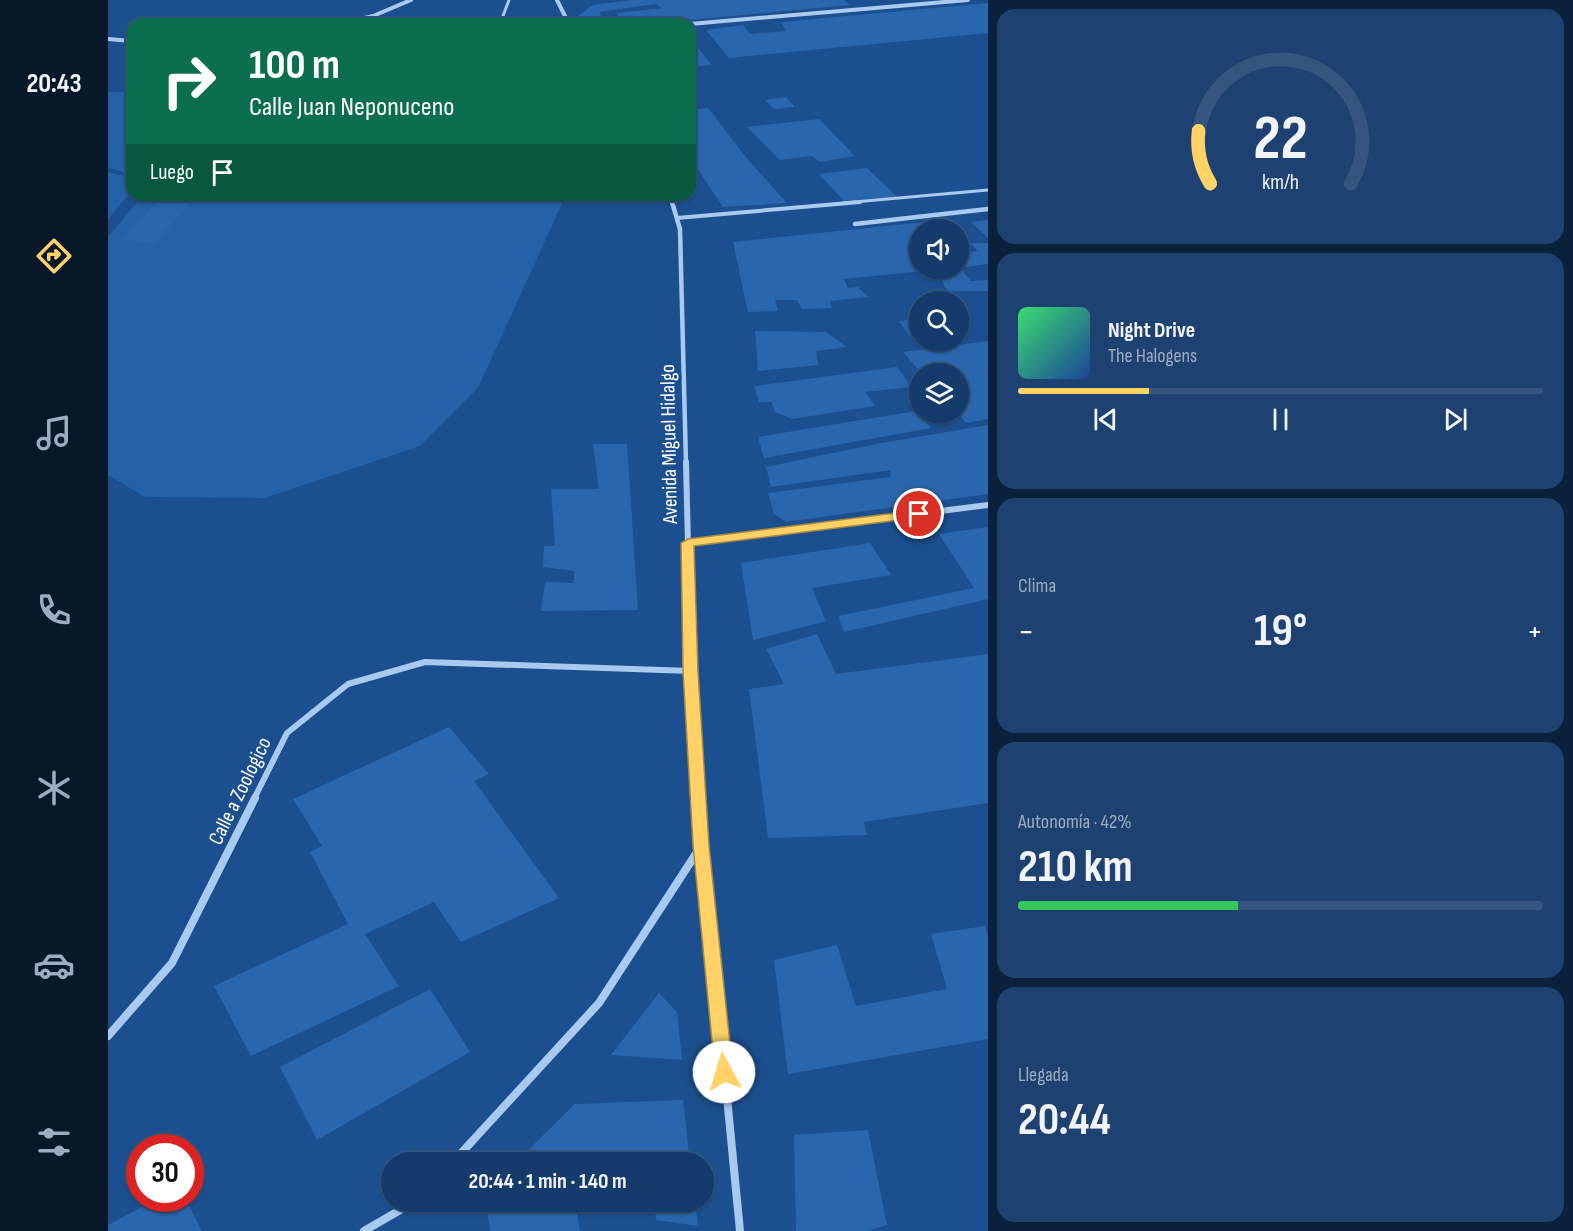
<!DOCTYPE html>
<html lang="es">
<meta charset="utf-8">
<style>
:root{--surface:#143b6b;--page:#1d4271;--text:#f1f3f6;--muted:#9dadc1;--line:#33557e;--accent:#ffd166}
body{margin:0;font-family:"Sofia Sans Condensed",sans-serif;background:var(--page);color:var(--text);height:100vh;display:flex;flex-direction:column;font-size:22px;white-space:nowrap}
*{box-sizing:border-box;margin:0}
p{font-size:20px;color:var(--muted)}
.icon{flex:none;width:33px;height:33px;fill:none;stroke:currentColor;stroke-width:2;stroke-linecap:round;stroke-linejoin:round}
.map{position:relative;flex:1;overflow:hidden}
.drawer{display:flex;flex-direction:column;gap:9px;padding:9px;background:#0b203b;width:585px}
.drawer>*{flex:none}
.hud{position:absolute;left:18px;top:18px;width:570px;height:183px;border-radius:18px;box-shadow:0 2px 4px #0004,0 0 0 2px var(--line);background:#0b6e4f;color:#fff;overflow:hidden}
.tools{position:absolute;left:801px;top:219px;display:grid;gap:12px}
.tools a{display:grid;place-items:center;width:60px;height:60px;border-radius:50%;background:var(--surface);box-shadow:0 2px 4px #0004,0 0 0 2px var(--line);font-size:30px}
.speed{position:absolute;left:18px;top:1134px;display:flex;gap:12px;font-size:30px;font-weight:700;text-align:center}
.speed>*{display:grid;place-content:center;width:78px;height:78px;border-radius:50%;background:var(--surface);box-shadow:0 2px 4px #0004,0 0 0 2px var(--line);line-height:1}
.speed .limit{border:9px solid #d22;background:#fff;color:#111}
.pin{position:absolute;display:grid;place-items:center;width:51px;height:51px;color:#fff;margin:-26px;border:3px solid #fff;border-radius:50%;box-shadow:0 2px 6px #0007}
.me{position:absolute;width:66px;margin:-33px;rotate:354deg;stroke-linejoin:round;filter:drop-shadow(0 0 4px #0008)}
.turn{display:flex;align-items:center;gap:21px;height:126px;padding:0 24px;font-size:27px}
.turn .icon{width:78px;height:78px;stroke-width:2.5}
.turn b{display:block;font-size:42px;line-height:51px}
.then{display:flex;align-items:center;height:57px;padding:0 24px;background:#0003;gap:12px;font-size:22px}
.big{font-size:45px;font-weight:700;line-height:1.1}
.drawer .tile{flex:1;display:flex;flex-direction:column;justify-content:center;gap:9px;min-width:0;padding:0 21px;border-radius:18px;background:var(--page)}
.drawer .dial{align-items:center;gap:0}
.dial svg{height:156px;overflow:visible;fill:none;stroke:var(--line);stroke-width:7;stroke-linecap:round;text-anchor:middle}
.dial text{fill:var(--text);stroke:none}
.song{display:flex;align-items:center;gap:18px}
.cover{width:72px;height:72px;border-radius:9px;background:linear-gradient(135deg,hsl(140 70% 55%),hsl(220 70% 35%))}
.played{height:6px;border-radius:3px;background:linear-gradient(90deg,var(--accent) 25%,var(--line) 25%)}
.keys{display:flex;justify-content:space-around;direction:ltr}
.heat{display:flex;justify-content:space-between;align-items:center;font-size:33px;direction:ltr}
.charge{height:9px;border-radius:4px;background:linear-gradient(90deg,#34c759 42%,var(--line) 0)}
.trip{position:absolute;left:273px;top:1152px;width:333px;height:60px;border-radius:30px;background:var(--surface);box-shadow:0 2px 4px #0004,0 0 0 2px var(--line);font-weight:700;line-height:60px;text-align:center}
main{display:flex;flex:1;min-height:0}
.tab-bar{display:flex;flex-direction:column;width:108px;justify-content:space-around;align-items:center;background:#08182b;color:var(--muted)}
.tab-bar .icon{width:42px;height:42px}
.tab-bar .current{color:var(--accent)}
.tab-bar b{font-size:27px;color:var(--text)}
.map>svg:first-child{display:block}
.green{fill:#2461a8}
.building{fill:#2a66ad}
.lines{fill:none;stroke-linecap:round;stroke-linejoin:round}
.service-far1{stroke:#a9c9ee;stroke-width:3}
.service{stroke:#a9c9ee;stroke-width:4}
.minor-far3{stroke:#a9c9ee;stroke-width:4}
.minor-far2{stroke:#a9c9ee;stroke-width:4.5}
.minor-far1{stroke:#a9c9ee;stroke-width:6}
.minor{stroke:#a9c9ee;stroke-width:8}
.route{fill:#ffd166;stroke:#a68842;stroke-width:1.5}
.labels{text-anchor:middle;dominant-baseline:central;stroke-width:6;stroke-linejoin:round;paint-order:stroke}
.street-label{font-size:21px;fill:#fff;stroke:#1b4f8f}
</style>
<main>
<nav class="tab-bar">
<b>20:43</b>
<svg class="icon current" aria-label="directions" viewBox="0 0 24 24"><path d="M12 3l9 9-9 9-9-9zM9 14v-3h6M13 9l2 2-2 2"/></svg>
<svg class="icon" aria-label="music" viewBox="0 0 24 24"><path d="M9 18V5l10-2v13"/><circle cx="6" cy="18" r="3"/><circle cx="16" cy="16" r="3"/></svg>
<svg class="icon" aria-label="phone" viewBox="0 0 24 24"><path d="M5 4h4l2 5-3 2q2 4 5 5l2-3 5 2v4C11 20 4 13 5 4z"/></svg>
<svg class="icon" aria-label="climate" viewBox="0 0 24 24"><path d="M12 3v18M4 7l16 10M4 17L20 7"/></svg>
<svg class="icon" aria-label="car" viewBox="0 0 24 24"><path d="M5 17H2v-5l4-1 3-4h7l3 4 3 1v5h-3M9 17h6M6 11h13"/><circle cx="7" cy="17" r="2"/><circle cx="17" cy="17" r="2"/></svg>
<svg class="icon" aria-label="filters" viewBox="0 0 24 24"><path d="M4 7h16M4 17h16"/><circle cx="9" cy="7" r="2"/><circle cx="15" cy="17" r="2"/></svg>
</nav>
<div class="map">
<svg width="880" height="1231" viewBox="0 0 880 1231">
<rect width="100%" height="100%" fill="#1b4f8f"/>
<!-- green -->
<g class="green">
<path d="M0,92H24V175L0,167Z"/>
<path d="M0,172L22,178L20,195L0,219Z"/>
<path d="M35,195H458L370,388L312,446L157,498L37,497L0,475V237Z"/>
</g>
<!-- building -->
<g class="building">
<path d="M523,0H736L742,5L537,24H518L508,13L554,8L548,4L491,12L498,24H472L469,17L485,5Z"/>
<path d="M880,3V33L621,58L598,30L635,25L642,34L678,31L673,22Z"/>
<path d="M582,38L599,59L603,65L582,67Z"/>
<path d="M678,97L687,107L666,109L657,100Z"/>
<path d="M600,108L641,161L679,203L615,207L582,158V110Z"/>
<path d="M711,119L747,156L711,162L704,156L672,160L639,127Z"/>
<path d="M759,168L789,197L736,201L711,174Z"/>
<path d="M56,195H88L46,244L15,239Z"/>
<path d="M880,220V238L863,222Z"/>
<path d="M826,221L835,230H812V268L824,270L736,279L740,288L750,287L760,297L722,301L724,308L694,309L689,300H667L670,311L640,312L625,242Z"/>
<path d="M850,243L860,252L870,251L862,243H880V264L852,268L863,281L880,280V291H839L828,268H850Z"/>
<path d="M812,319V338L804,339L791,321Z"/>
<path d="M647,331L718,332L739,347L708,351L710,365L650,371Z"/>
<path d="M880,341V419L858,423L849,412L850,374H814L795,352Z"/>
<path d="M789,367L804,387L757,392L767,406L684,419L667,412L664,402H651L646,386Z"/>
<path d="M808,411L823,428L656,458L650,437Z"/>
<path d="M880,425V494L678,522L666,514L660,493L782,477L783,470L663,487L658,467L773,443Z"/>
<path d="M485,444H519L530,610L433,611L437,582L465,583L467,571L435,567L436,546H447L443,489H491Z"/>
<path d="M880,527V599L736,632L730,616L866,588L831,534Z"/>
<path d="M762,543L783,575L704,588L718,621L645,640L633,563Z"/>
<path d="M709,634L728,674L880,654V803L756,822L759,835L660,838L641,689L676,684L658,649Z"/>
<path d="M341,727L381,774L366,781L451,898L353,942L326,902L257,934L291,986L143,1056L106,986L240,924L202,852L214,846L185,799Z"/>
<path d="M877,926L880,936V1039L680,1074L666,960L729,945L748,1006L839,989L823,934Z"/>
<path d="M322,989L362,1052L209,1140L172,1067Z"/>
<path d="M551,993L569,1012L574,1060L503,1055Z"/>
<path d="M575,1100L582,1162H481L471,1152L459,1162H427L417,1153L467,1104Z"/>
<path d="M760,1130L779,1225L760,1231H688L686,1135Z"/>
<path d="M51,1198H77L94,1231H0V1225Z"/>
<path d="M378,1202H467L472,1231H382Z"/>
<path d="M546,1202H587L590,1226L548,1220Z"/>
</g>
<g class="lines">
<!-- service-far1 -->
<g class="service-far1">
<path d="M392,24L401,0"/>
<path d="M735,203L880,190"/>
</g>
<!-- service -->
<path class="service" d="M569,218L752,202"/>
<!-- minor-far3 -->
<g class="minor-far3">
<path d="M449,0L461,24"/>
<path d="M230,24L265,16L303,0"/>
<path d="M582,24L860,0"/>
<path d="M0,39L24,41"/>
<path d="M562,195L564,203"/>
</g>
<!-- minor-far2 -->
<g class="minor-far2">
<path d="M564,202L572,229L578,464"/>
<path d="M747,224L880,209"/>
</g>
<!-- minor-far1 -->
<g class="minor-far1">
<path d="M578,462L583,671L590,799"/>
<path d="M580,543L880,505"/>
<path d="M146,799L179,733L240,684L317,662L583,671"/>
</g>
<!-- minor -->
<g class="minor">
<path d="M590,798L632,1231"/>
<path d="M0,1036L64,963L147,798"/>
<path d="M345,1162L491,1003L593,846"/>
<path d="M256,1231L306,1202"/>
</g>
</g>
<!-- route -->
<path class="route" d="M811,510L817,514L815,517L586,546L590,671L601,845L625,1072L623,1078L616,1081L610,1078L607,1072L585,845L575,671L573,543L580,539Z"/>
<g class="labels">
<!-- street labels -->
<g class="street-label">
<text transform="translate(561 444) rotate(-91)">Avenida Miguel Hidalgo</text>
<text transform="translate(132 791) rotate(-64)">Calle a Zoologico</text>
</g>
</g>
</svg>
<div class="tools">
<a><svg class="icon" aria-label="sound" viewBox="0 0 24 24"><path d="M4 9h4l5-4v14l-5-4H4zM17 9q2 3 0 6"/></svg></a>
<a><svg class="icon" aria-label="search" viewBox="0 0 24 24"><circle cx="10" cy="10" r="6"/><path d="M15 15l6 6"/></svg></a>
<a><svg class="icon" aria-label="layers" viewBox="0 0 24 24"><path d="M12 4l9 5-9 5-9-5zM3 14l9 5 9-5"/></svg></a>
</div>
<div class="speed"><div class="limit">30</div></div>
<div class="pin" style="left:811px;top:514px;background:#d93025"><svg class="icon" aria-label="arrive" viewBox="0 0 24 24"><path d="M6 21V4h12l-3 4 3 4H6"/></svg></div>
<svg class="me" style="left:616px;top:1072px" viewBox="-20 -20 40 40"><circle r="19" fill="#fff"/><path d="M0-13L10 11 0 6-10 11z" fill="#ffd166"/></svg>
<div class="trip">20:44 · 1 min · 140 m</div>
<div class="hud">
<div class="turn"><svg class="icon" aria-label="right" viewBox="0 0 24 24"><path d="M7 20v-9h11M14 6l5 5-5 5"/></svg><div><b>100 m</b>Calle Juan Neponuceno</div></div>
<div class="then">Luego<svg class="icon" aria-label="arrive" viewBox="0 0 24 24"><path d="M6 21V4h12l-3 4 3 4H6"/></svg></div>
</div>
</div>
<section class="drawer">
<div class="tile dial"><svg viewBox="0 0 100 80">
<path d="M14 69A42 42 0 1 1 86 69"/>
<path d="M14 69A42 42 0 0 1 8 42" stroke="#ffd166"/>
<text x="50" y="56" font-size="32" font-weight="700">22</text>
<text x="50" y="72" font-size="11">km/h</text>
</svg></div>
<div class="tile">
<div class="song"><i class="cover"></i><div><b>Night Drive</b><p>The Halogens</p></div></div>
<div class="played"></div>
<div class="keys"><svg class="icon" aria-label="previous" viewBox="0 0 24 24"><path d="M18 5L8 12l10 7zM5 5v14"/></svg><svg class="icon" aria-label="pause" viewBox="0 0 24 24"><path d="M8 5v14M16 5v14"/></svg><svg class="icon" aria-label="next" viewBox="0 0 24 24"><path d="M6 5l10 7-10 7zM19 5v14"/></svg></div>
</div>
<div class="tile"><p>Clima</p>
<div class="heat"><a>−</a><b class="big">19°</b><a>+</a></div>
</div>
<div class="tile"><p>Autonomía · 42%</p><b class="big">210 km</b><div class="charge"></div></div>
<div class="tile"><p>Llegada</p><b class="big">20:44</b></div>
</section>
</main>
